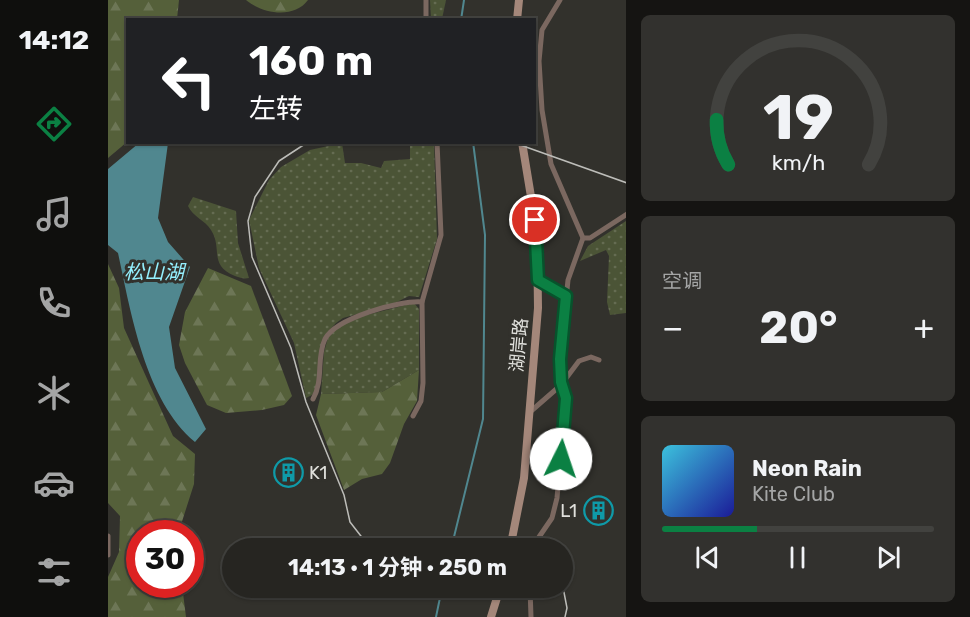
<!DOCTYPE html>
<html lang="zh">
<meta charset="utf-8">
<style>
:root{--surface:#262521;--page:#32312e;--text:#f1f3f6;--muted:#a4a5a5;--line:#42423f;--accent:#0b8043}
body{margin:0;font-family:Rubik,"Noto Sans SC",sans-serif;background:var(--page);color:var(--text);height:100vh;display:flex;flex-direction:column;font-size:22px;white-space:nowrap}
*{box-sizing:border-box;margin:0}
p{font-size:20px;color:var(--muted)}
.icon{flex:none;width:33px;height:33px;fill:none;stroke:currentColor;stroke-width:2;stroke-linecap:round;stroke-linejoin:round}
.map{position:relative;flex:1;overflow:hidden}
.panel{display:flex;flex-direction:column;gap:15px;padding:15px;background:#151412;width:344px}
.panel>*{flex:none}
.guide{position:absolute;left:18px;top:18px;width:410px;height:126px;border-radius:0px;box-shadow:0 2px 4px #0004,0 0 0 2px var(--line);background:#202124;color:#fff;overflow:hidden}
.speed{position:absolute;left:18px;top:520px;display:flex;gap:12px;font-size:30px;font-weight:700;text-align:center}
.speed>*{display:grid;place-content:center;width:78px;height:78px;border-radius:50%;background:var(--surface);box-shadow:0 2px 4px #0004,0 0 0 2px var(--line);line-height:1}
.speed .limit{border:9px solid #d22;background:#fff;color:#111}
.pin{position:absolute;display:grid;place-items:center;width:51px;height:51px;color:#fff;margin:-26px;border:3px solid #fff;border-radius:50%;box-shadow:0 2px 6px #0007}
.me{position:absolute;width:66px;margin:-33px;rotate:4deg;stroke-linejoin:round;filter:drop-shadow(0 0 4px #0008)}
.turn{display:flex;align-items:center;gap:21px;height:126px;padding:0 24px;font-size:27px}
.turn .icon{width:78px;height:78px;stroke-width:2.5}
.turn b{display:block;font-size:42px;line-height:51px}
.big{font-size:45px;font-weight:700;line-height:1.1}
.panel .widget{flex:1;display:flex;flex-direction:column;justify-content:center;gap:9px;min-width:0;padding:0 21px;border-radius:9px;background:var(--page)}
.panel .dial{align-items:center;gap:0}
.dial svg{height:156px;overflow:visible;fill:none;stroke:var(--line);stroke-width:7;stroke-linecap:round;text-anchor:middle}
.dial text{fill:var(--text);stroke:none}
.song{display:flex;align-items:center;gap:18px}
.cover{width:72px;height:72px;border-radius:9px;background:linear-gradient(135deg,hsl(190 70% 55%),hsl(240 70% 35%))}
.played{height:6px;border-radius:3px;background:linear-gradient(90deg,var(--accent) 35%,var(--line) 35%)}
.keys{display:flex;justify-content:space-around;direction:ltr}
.heat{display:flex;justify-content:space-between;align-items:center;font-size:33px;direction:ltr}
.trip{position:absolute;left:114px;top:538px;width:351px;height:60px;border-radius:30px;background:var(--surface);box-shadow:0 2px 4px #0004,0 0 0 2px var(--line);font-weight:700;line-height:60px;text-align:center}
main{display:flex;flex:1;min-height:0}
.tabs{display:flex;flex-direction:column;width:108px;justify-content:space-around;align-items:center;background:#0f0f0d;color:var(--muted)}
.tabs .icon{width:42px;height:42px}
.tabs .current{color:var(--accent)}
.tabs b{font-size:27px;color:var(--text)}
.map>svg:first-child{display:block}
.grass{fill:url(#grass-dots)}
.forest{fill:url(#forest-firs)}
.water{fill:#50878f}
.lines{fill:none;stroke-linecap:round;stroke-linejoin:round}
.stream{stroke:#50878f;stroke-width:2}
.street{stroke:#7b6860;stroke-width:5}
.secondary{stroke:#a4877a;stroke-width:8}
.tram{stroke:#bdbdb9;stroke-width:1.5}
.route-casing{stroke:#07532c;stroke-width:15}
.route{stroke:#0b8043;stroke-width:10}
.labels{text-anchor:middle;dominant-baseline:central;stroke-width:6;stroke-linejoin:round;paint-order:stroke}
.street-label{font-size:18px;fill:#e0e0dc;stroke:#32312c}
.poi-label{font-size:18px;fill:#e0e0dc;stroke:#32312c;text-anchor:start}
.water-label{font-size:20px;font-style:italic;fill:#94f0fe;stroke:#32312c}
</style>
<main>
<nav class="tabs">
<b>14:12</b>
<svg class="icon current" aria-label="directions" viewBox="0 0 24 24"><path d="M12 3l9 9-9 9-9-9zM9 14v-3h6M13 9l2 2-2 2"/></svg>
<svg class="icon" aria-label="music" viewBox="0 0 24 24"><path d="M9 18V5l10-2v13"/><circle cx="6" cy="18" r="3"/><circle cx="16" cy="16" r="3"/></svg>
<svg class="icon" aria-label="phone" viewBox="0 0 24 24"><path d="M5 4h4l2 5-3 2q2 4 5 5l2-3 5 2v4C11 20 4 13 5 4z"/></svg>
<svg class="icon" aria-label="climate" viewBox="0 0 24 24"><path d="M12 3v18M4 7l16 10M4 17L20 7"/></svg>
<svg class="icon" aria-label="car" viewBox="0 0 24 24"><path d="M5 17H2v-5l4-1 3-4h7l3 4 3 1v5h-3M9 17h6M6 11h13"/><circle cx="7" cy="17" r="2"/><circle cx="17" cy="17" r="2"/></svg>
<svg class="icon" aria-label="filters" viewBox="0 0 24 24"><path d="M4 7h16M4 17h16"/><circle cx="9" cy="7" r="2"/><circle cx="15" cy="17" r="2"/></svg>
</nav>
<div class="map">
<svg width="519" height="617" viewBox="0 0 519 617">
<defs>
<pattern id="grass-dots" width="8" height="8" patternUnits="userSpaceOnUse" patternTransform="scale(1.5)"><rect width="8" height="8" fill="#4b5436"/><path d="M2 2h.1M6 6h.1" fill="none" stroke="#656c52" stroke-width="1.8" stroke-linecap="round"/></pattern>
<pattern id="forest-firs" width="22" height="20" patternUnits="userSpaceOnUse" patternTransform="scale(1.5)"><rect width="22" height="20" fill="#55603a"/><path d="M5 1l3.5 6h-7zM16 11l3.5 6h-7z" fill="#6d7656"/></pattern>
</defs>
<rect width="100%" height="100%" fill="#32312c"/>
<!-- grass -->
<g class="grass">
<path d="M322,0H338L334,19H323Z"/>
<path d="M234,143L237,163H253L273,168L276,161L302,159V143H326L329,239L311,297L301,296L285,304L235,318L228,323L217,335L208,388L204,395L198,398L186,343L151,268L141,220L161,180L173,167L202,150Z"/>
<path d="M85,197L128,211L130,243L141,278C136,279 133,278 127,276C100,265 115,248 103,230C97,220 85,217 80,206Z"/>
<path d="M518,221V313L502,315L499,302L501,256L498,250L472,261L480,246Z"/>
<path d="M306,303L311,309V370L274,392L213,394L216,352L220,338L228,329L243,319Z"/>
</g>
<!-- forest -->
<g class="forest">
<path d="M0,0H71L69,19L20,20L19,142L0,158Z"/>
<path d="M138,0H200C186,19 155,14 138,0Z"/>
<path d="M0,264L11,288L16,328L65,436L87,454L86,484L70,534H32V585H74L78,617H0V577L11,552L12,516L0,503Z"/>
<path d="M100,268L143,286L184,396L176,405L154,410L118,413L99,405L77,363L71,345L77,312Z"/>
<path d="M311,370L309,401L296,424L282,463L274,474L254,479L236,490L208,415L213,394L274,392Z"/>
</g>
<!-- water -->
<path class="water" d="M31,143H60L50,218L60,242L82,267L61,327L67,368L98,429L87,442C37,400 23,313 10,253L0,245V169Z"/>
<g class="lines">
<!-- stream -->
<g class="stream">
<path d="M353,20L356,0"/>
<path d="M343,549L375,419L377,235L365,142"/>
<path d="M328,617L334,588"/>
</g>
<!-- street -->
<g class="street">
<path d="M318,0V20"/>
<path d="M452,0L434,30L431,61L434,110L443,164L475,238H482L519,214"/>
<path d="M430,280L458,296"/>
<path d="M205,399C216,380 208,358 217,339C228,318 292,300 314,302"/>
<path d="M422,412L453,385L471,361L483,357L491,360"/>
<path d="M305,416L313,401L315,383L314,302L333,235L329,142"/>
<path d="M0,536V555"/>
<path d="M428,549L431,537L444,518L449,498L458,398L453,382L452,359L460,280L475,238"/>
<path d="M422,588L423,617"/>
</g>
<!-- secondary -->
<g class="secondary">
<path d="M409,20L411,0"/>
<path d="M402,549L416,478L430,308L429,233L414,142"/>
<path d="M383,617L392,588"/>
</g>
<!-- tram -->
<g class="tram">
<path d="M200,142L171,161L147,197L140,221L144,257L183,348L198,402L236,495L242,522L256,540L269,547L283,549"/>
<path d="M404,142L519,183"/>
<path d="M454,582L459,608L457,617"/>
</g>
</g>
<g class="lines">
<defs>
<path id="route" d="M427,220L430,280L458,296L452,359L453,382L458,398L453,459"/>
</defs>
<!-- route casing -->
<use href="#route" class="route-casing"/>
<!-- route -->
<use href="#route" class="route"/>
</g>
<!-- icons -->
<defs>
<symbol id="building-ring" viewBox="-11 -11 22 22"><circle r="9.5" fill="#32312c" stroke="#0f9aa8" stroke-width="1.5"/><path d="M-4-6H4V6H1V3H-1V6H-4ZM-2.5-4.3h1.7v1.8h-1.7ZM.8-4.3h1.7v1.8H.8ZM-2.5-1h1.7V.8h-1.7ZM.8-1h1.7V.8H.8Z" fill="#0f9aa8"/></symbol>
</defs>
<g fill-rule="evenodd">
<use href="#building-ring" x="164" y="456" width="33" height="33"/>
<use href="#building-ring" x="474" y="494" width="33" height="33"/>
</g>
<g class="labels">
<!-- street labels -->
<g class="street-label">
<text transform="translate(411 345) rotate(-85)">湖岸路</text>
</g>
<!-- poi labels -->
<g class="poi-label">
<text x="201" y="473">K1</text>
<text x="469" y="511" text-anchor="end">L1</text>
</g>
<!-- water labels -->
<g class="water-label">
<text x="46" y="272">松山湖</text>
</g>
</g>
</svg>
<div class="speed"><div class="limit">30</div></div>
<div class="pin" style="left:427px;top:220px;background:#d93025"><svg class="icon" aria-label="arrive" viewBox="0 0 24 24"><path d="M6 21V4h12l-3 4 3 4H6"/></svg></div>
<svg class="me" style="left:453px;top:459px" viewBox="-20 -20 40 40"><circle r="19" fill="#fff"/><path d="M0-13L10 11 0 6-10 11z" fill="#0b8043"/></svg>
<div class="trip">14:13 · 1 分钟 · 250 m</div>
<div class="guide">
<div class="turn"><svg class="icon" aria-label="left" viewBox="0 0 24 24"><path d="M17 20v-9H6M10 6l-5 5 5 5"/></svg><div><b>160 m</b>左转</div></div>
</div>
</div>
<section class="panel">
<div class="widget dial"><svg viewBox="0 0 100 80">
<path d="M14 69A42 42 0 1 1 86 69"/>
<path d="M14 69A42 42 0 0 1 8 46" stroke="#0b8043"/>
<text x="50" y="56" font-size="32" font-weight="700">19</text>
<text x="50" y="72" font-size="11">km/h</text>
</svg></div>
<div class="widget"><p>空调</p>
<div class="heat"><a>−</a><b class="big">20°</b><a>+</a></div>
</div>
<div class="widget">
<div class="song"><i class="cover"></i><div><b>Neon Rain</b><p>Kite Club</p></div></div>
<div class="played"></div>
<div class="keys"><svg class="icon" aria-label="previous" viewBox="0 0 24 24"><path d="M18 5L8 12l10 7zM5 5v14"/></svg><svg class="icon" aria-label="pause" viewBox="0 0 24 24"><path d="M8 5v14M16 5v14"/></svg><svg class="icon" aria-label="next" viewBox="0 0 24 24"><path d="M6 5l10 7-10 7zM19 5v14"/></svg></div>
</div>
</section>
</main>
